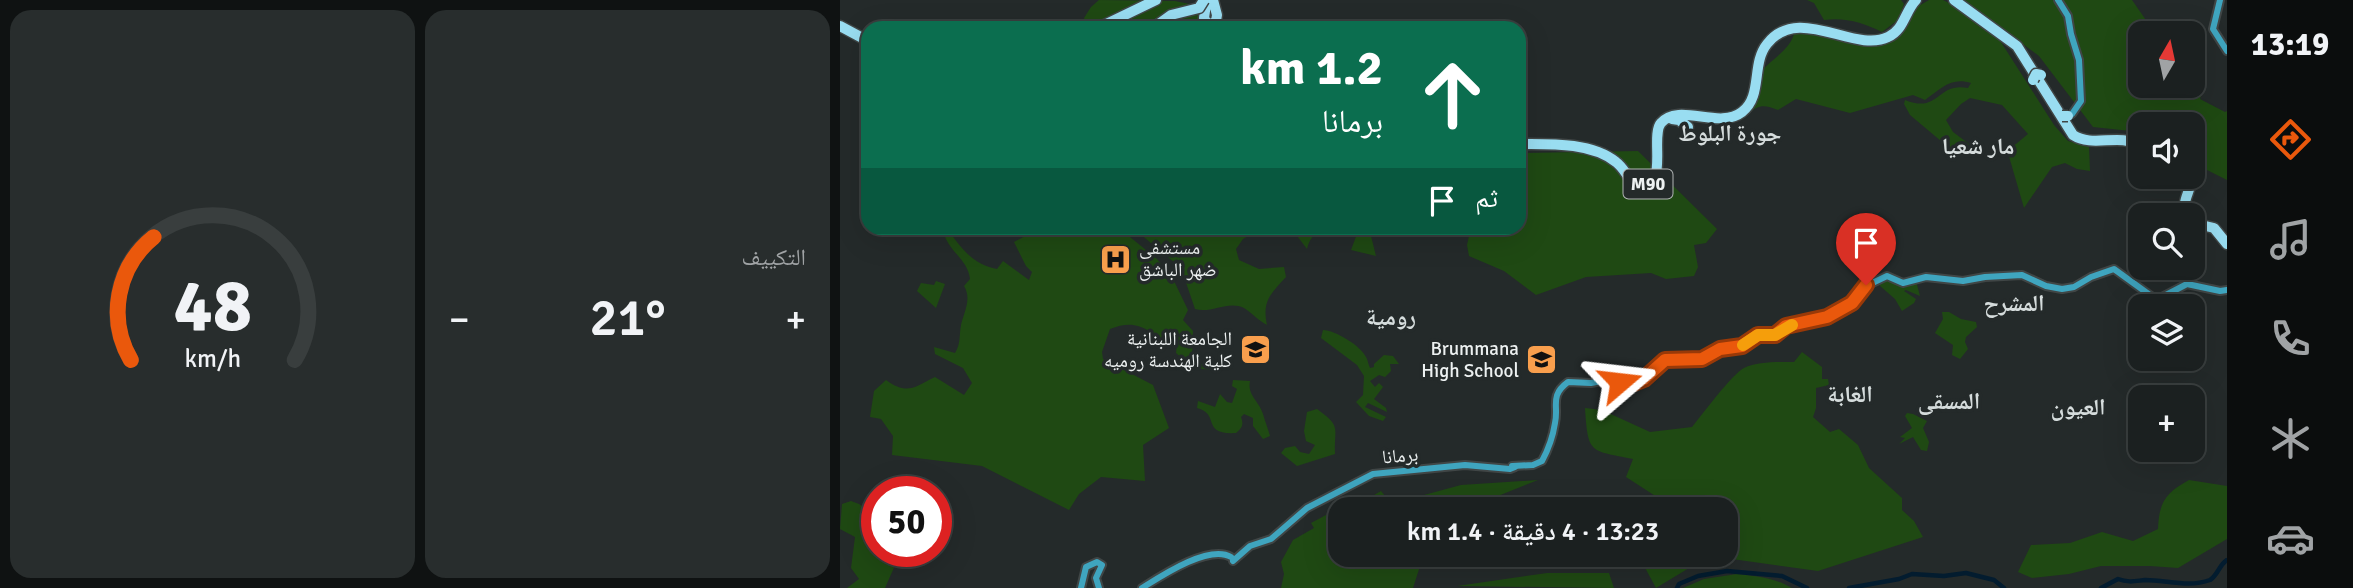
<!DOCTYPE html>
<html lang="ar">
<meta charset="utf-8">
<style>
:root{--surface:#1b2020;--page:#282d2d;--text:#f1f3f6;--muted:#a0a3a5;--line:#393e3e;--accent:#ea580c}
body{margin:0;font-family:Signika,"Noto Naskh Arabic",sans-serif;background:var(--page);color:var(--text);direction:rtl;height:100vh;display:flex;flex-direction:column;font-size:26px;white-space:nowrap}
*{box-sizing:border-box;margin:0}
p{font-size:23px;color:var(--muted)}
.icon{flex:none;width:38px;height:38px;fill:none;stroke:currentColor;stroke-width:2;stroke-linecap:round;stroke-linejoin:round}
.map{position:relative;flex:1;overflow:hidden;direction:ltr}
.panel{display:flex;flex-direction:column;gap:10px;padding:10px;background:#0f1212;width:840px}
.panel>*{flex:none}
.top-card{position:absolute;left:21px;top:21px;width:665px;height:214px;border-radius:21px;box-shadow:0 7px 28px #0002,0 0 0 2px var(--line);direction:rtl;background:#0b6e4f;color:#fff;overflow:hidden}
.needle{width:46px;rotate:9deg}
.fabs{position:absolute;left:1288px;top:21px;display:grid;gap:14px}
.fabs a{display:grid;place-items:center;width:77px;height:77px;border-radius:14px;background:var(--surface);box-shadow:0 7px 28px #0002,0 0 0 2px var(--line);font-size:35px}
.speed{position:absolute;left:21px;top:476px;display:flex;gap:14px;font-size:35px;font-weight:700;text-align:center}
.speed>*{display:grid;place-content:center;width:91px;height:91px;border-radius:50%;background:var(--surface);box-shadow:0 7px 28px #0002,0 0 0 2px var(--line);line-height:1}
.speed .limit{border:10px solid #d22;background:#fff;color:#111}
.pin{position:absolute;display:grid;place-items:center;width:60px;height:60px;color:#fff;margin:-72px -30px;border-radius:50% 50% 50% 0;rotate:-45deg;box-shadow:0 0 7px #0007}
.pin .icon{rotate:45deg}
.me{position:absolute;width:77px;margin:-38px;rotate:73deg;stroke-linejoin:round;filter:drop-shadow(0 0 5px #0008)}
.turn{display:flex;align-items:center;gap:24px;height:147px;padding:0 28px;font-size:32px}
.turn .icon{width:91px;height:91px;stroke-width:2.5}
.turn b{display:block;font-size:49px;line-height:60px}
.then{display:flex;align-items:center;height:66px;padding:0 28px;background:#0003;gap:14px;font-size:26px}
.big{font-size:52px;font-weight:600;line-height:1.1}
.panel .tile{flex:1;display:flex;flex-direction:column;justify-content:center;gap:10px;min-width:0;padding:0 24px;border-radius:21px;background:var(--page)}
.panel .dial{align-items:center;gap:0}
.dial svg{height:182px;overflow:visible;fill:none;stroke:var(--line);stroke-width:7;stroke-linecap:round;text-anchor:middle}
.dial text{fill:var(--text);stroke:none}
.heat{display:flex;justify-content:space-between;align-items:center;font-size:38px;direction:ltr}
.panel .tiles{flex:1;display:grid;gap:10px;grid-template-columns:repeat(2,1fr)}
.trip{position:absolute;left:488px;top:497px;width:410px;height:70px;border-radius:21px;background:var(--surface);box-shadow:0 7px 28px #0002,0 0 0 2px var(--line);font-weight:600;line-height:70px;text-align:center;direction:rtl}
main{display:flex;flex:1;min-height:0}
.tab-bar{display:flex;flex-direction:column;width:126px;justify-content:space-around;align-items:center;background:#0b0d0d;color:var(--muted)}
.tab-bar .icon{width:49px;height:49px}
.tab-bar .selected{color:var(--accent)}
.tab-bar b{font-size:32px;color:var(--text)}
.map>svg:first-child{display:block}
.green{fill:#1f4913}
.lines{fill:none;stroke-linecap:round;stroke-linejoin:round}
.river{stroke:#031c2f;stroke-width:4.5}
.secondary-casing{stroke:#404646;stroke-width:10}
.motorway-casing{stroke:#404646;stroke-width:13}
.secondary{stroke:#3fa5bf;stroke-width:6}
.motorway{stroke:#99ddf1;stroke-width:10}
.motorway-bridge-casing{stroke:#404646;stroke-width:13;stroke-linecap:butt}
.motorway-bridge{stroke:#99ddf1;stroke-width:10}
.route-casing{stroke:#983908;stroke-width:18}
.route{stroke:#ea580c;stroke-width:12}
.slow{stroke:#f59e0b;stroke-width:12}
.labels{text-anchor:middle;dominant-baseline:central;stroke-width:7;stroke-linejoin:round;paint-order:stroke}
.shield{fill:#242a2a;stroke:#b1b5b5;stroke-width:2}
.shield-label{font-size:18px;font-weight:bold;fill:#edf1f1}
.poi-label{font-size:19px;fill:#edf1f1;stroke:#242a2a;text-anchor:end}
.street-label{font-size:19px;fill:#edf1f1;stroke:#242a2a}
.quarter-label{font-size:23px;font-weight:bold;fill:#d5dcdc;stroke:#242a2a}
</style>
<main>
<nav class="tab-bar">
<b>13:19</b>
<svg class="icon selected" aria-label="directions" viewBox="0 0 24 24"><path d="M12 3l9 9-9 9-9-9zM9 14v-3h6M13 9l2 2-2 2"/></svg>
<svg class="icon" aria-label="music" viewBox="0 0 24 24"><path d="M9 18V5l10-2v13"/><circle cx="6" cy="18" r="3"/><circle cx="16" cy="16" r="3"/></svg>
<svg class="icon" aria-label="phone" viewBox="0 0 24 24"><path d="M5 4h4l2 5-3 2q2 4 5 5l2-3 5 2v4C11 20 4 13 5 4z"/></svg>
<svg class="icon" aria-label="climate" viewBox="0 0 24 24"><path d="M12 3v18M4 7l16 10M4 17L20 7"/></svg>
<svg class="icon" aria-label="car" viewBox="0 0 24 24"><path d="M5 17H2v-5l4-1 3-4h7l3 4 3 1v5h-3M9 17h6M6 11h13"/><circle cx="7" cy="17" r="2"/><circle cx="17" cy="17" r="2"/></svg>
</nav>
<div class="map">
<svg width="1387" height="588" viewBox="0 0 1387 588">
<rect width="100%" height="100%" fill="#242a2a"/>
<!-- green -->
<g class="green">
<path d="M259,0L335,1L359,6L361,24L366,28H247L244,18L251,7Z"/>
<path d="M967,0H1061L1064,4L1058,20L1042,32C1024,23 1005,17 984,20L974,3Z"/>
<path d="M1089,0H1103L1113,5L1159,39L1214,125L1228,141L1249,147L1250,171L1237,169L1225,163L1212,167L1184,208L1168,153L1162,150L1176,144L1188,134L1162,105L1130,98L1121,104L1106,120L1113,132L1136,149L1114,152L1070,115L1064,104L1065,100C1100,114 1096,82 1128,88L1131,83C1111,77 1102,88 1085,100L1073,95L1010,113L956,99L938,110C925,105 919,104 908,114L905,112C909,100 912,85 919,74C930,59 952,50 955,30L1036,43L1070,11Z"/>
<path d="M1123,0H1292L1315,33H1300V86H1353V71L1365,85L1360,99L1385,112L1387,111V180L1353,163V124H1300V132L1253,127L1199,56Z"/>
<path d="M798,151L877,229L866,243L854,245L858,267L854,276L826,279L811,273L746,277L696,295L664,271L629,256L627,245L629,236L618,228H679V153Z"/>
<path d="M103,228H107C120,247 133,265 157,269L163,261L189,280L192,272L186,266L174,242L200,228H279L317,259L335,283L348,310L343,320L353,331L352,357L358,363L372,366V370L354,368L336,353L337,345L326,341L310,343L311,332C296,323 286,323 270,329L262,352L263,359L313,385L329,428L303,445L305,481L261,477L239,494L229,510L142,466L52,455L53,436L41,419L30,417L34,391L46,380C67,395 73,388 95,377L124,395L132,383L123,368L95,354L94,347L115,353C121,343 119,336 121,325C124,312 132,299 124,286L130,279C128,258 105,250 103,228Z"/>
<path d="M293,228H409L410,235L403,239L396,249L399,260L419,269L444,267L446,277C430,294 422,302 427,325C419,321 412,313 404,308C388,300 371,314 355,309L341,268Z"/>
<path d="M451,228H487C475,232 470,237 467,249Z"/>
<path d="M503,228H529L536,256L511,250L517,234Z"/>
<path d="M1050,279L1076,281L1080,296L1066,290L1064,291L1076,299L1074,303L1062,311L1055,299L1039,285Z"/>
<path d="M96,281L105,284L96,308L77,291L81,283L94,285Z"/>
<path d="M1102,312H1109L1121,319L1136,322L1137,327L1126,337L1125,342L1128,349L1120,359L1112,355L1113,345L1095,333L1103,319Z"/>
<path d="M483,330C495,330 521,346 526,357C528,360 528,364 530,368L534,367V364L544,355L553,356L559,364H550L551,371L545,377L539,375L530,381L535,387L539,383L543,387L534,399L546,408L547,412L528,403L525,407L546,417L543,421L529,416L516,402L523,395L524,376L517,365L481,338Z"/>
<path d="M962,352L982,367V379H988L989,385L976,388V408L973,417L990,432L999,429L1018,445L1029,468L1062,498V510L1074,521L1083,537L978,571L892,559L854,565L816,588L803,564L802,555H886V509H810L820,499L786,477L793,459C750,450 748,455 745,408L762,410L810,432L852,427C862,415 892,374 904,368C918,361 939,362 954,362Z"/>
<path d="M393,380L410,381C407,395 419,401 423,414C425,421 428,429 430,436L423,439L413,426V418L404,414L401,417C404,425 402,428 396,433C360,435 381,414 357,408L358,401L375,407L380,394L387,402L392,403L397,389L392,386Z"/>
<path d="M477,409C502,427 494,427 495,454L457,466L441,453L445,448L455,446L460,452L469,454L475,445L466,441L464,431L467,412Z"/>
<path d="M1067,413L1073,414L1087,421L1083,428L1089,442L1087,451L1081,450L1073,437L1059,444L1065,438L1060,437L1072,428L1065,416Z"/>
<path d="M698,480L633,506V509H510L541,491L545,496L584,495L621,485Z"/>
<path d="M1349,480L1387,486V539L1338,568L1310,566H1261L1229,574L1192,578L1178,572L1191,545L1230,543L1262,532L1293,541L1318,529C1319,503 1325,493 1349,480Z"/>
<path d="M11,501L19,504L37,517V551H56L60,554L45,588H7L19,579L11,568L15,537L0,529L2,504Z"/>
<path d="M486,515L500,516V555H638L639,559L582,560L573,588H441L444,574L441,562L453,540L474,528L471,523Z"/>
<path d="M707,573H769L774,588L617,586Z"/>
<path d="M897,574C916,576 936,578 952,588H843L864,579Z"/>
</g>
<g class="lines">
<!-- river -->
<g class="river">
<path d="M837,588L839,584L858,576L887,571L942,576L967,588"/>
<path d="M1009,588L1059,579L1072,574L1104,576L1126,573L1154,580L1164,588"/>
<path d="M1261,588L1278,579C1289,583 1295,581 1305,580C1327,580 1348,588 1370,580C1378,575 1379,565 1387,560"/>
</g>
<defs>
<g id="secondary">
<path d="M1218,0L1228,16L1231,34L1239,60L1241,101L1232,114"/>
<path d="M1380,0L1373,29L1387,51"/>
<path d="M672,466L693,465L702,461C708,450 713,436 715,423C719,406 709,396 728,382L751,383L767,380L785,383L798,382L808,377L819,364L826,361L862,359L880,349L902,346L918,335H935L946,326L987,317L1012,303L1024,287L1047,276L1063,283L1086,277L1123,281L1145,277L1182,275L1206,286L1222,289L1234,287L1251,277L1274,269L1314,298L1322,297L1347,284L1380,291L1387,290"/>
<path d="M393,561L410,546L431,539L467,508L533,474L625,465L670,469L675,467"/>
<path d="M241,588L246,567L257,562L262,565L256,578L259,588"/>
<path d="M302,588C321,576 369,544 391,557"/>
</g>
<g id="motorway">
<path d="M1114,0L1177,46L1233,135C1253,148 1278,133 1300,145"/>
<path d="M366,4L364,18L367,23L372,24L376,21L377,15L373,0"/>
<path d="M0,26L28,41"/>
<path d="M258,28L316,0"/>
<path d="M832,119L839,120L848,127"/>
<path d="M679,144C709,144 751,142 776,162C784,168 787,177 794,183C832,197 809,136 821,123C839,102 879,130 902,112C923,96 911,64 927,44C959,3 1014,54 1048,37C1064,30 1065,11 1076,0"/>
<path d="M1347,215C1340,200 1352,192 1351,177"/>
<path d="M1353,223L1374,228L1387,244"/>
</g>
</defs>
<!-- secondary casing -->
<use href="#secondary" class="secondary-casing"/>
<!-- motorway casing -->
<use href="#motorway" class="motorway-casing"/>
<!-- secondary -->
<use href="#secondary" class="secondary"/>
<!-- motorway -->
<use href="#motorway" class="motorway"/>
<defs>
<g id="motorway-bridge">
<path d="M313,28L331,15L359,8L364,0"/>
<path d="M1193,80L1196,74L1201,75"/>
<path d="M1222,116H1228"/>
</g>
</defs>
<!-- motorway-bridge casing -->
<use href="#motorway-bridge" class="motorway-bridge-casing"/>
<!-- motorway-bridge -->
<use href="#motorway-bridge" class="motorway-bridge"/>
</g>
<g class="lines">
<defs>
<path id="route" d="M780,382L794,383L804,379L825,360L862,359L880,349L902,346L918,335H935L946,326L987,317L1012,303L1026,285"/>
</defs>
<!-- route casing -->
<use href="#route" class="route-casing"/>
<!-- route -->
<use href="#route" class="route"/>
<!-- slow -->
<path class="slow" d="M903,345L918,335H935L952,325"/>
</g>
<!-- icons -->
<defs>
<symbol id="hospital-square" viewBox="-11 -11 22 22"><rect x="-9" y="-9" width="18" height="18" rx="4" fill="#f99f4d" stroke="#242a2a"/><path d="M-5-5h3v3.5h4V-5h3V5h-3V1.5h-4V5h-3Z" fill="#111"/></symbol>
<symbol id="university-square" viewBox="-11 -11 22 22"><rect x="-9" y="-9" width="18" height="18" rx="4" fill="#f99f4d" stroke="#242a2a"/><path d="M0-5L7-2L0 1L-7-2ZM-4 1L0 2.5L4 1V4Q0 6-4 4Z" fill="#111"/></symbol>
</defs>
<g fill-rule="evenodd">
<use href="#hospital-square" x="258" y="242" width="35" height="35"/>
<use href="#university-square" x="398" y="332" width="35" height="35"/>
<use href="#university-square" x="684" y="342" width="35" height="35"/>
</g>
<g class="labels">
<!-- shield labels -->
<rect class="shield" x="783.5" y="169.5" width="49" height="29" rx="5"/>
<g class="shield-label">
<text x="808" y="184">M90</text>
</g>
<!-- poi labels -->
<g class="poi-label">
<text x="299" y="248" text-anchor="start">مستشفى<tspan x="299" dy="22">ضهر الباشق</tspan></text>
<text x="392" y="339">الجامعة اللبنانية<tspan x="392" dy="22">كلية الهندسة روميه</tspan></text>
<text x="679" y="349">Brummana<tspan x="679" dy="22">High School</tspan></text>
</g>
<!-- street labels -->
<g class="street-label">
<text transform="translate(560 456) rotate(-5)">برمانا</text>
</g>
<!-- quarter labels -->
<g class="quarter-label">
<text x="890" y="133">جورة البلوط</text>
<text x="1138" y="146">مار شعيا</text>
<text x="1174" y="303">المشرح</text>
<text x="551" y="317">رومية</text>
<text x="1010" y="394">الغابة</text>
<text x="1109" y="401">المسقى</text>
<text x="1238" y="407">العيون</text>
</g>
</g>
</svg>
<div class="fabs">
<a><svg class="needle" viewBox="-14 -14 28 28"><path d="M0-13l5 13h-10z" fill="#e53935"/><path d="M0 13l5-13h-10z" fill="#a0a3a5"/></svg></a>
<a><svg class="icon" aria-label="sound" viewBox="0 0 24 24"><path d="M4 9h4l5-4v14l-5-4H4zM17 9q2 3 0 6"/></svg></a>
<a><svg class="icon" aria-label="search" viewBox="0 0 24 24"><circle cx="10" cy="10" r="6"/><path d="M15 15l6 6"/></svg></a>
<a><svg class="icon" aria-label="layers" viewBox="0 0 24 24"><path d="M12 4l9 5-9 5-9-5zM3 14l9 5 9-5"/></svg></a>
<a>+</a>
</div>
<div class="speed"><div class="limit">50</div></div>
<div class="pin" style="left:1026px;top:285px;background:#d93025"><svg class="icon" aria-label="arrive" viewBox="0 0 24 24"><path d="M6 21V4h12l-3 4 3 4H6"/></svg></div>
<svg class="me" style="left:780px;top:382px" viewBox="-20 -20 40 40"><path d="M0-17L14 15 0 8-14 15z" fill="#ea580c" stroke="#fff" stroke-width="4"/></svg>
<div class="trip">13:23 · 4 دقيقة · 1.4 km</div>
<div class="top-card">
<div class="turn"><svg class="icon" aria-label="ahead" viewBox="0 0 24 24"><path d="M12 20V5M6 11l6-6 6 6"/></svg><div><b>1.2 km</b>برمانا</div></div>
<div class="then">ثم<svg class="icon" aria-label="arrive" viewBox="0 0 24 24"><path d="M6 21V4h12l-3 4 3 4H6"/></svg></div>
</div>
</div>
<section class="panel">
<div class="tiles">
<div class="tile"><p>التكييف</p>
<div class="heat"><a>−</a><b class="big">21°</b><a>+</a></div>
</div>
<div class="tile dial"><svg viewBox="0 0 100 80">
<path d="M14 69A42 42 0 1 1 86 69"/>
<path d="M14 69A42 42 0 0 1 24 15" stroke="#ea580c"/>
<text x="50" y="56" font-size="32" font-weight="700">48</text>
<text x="50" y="72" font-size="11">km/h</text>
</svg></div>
</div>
</section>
</main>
